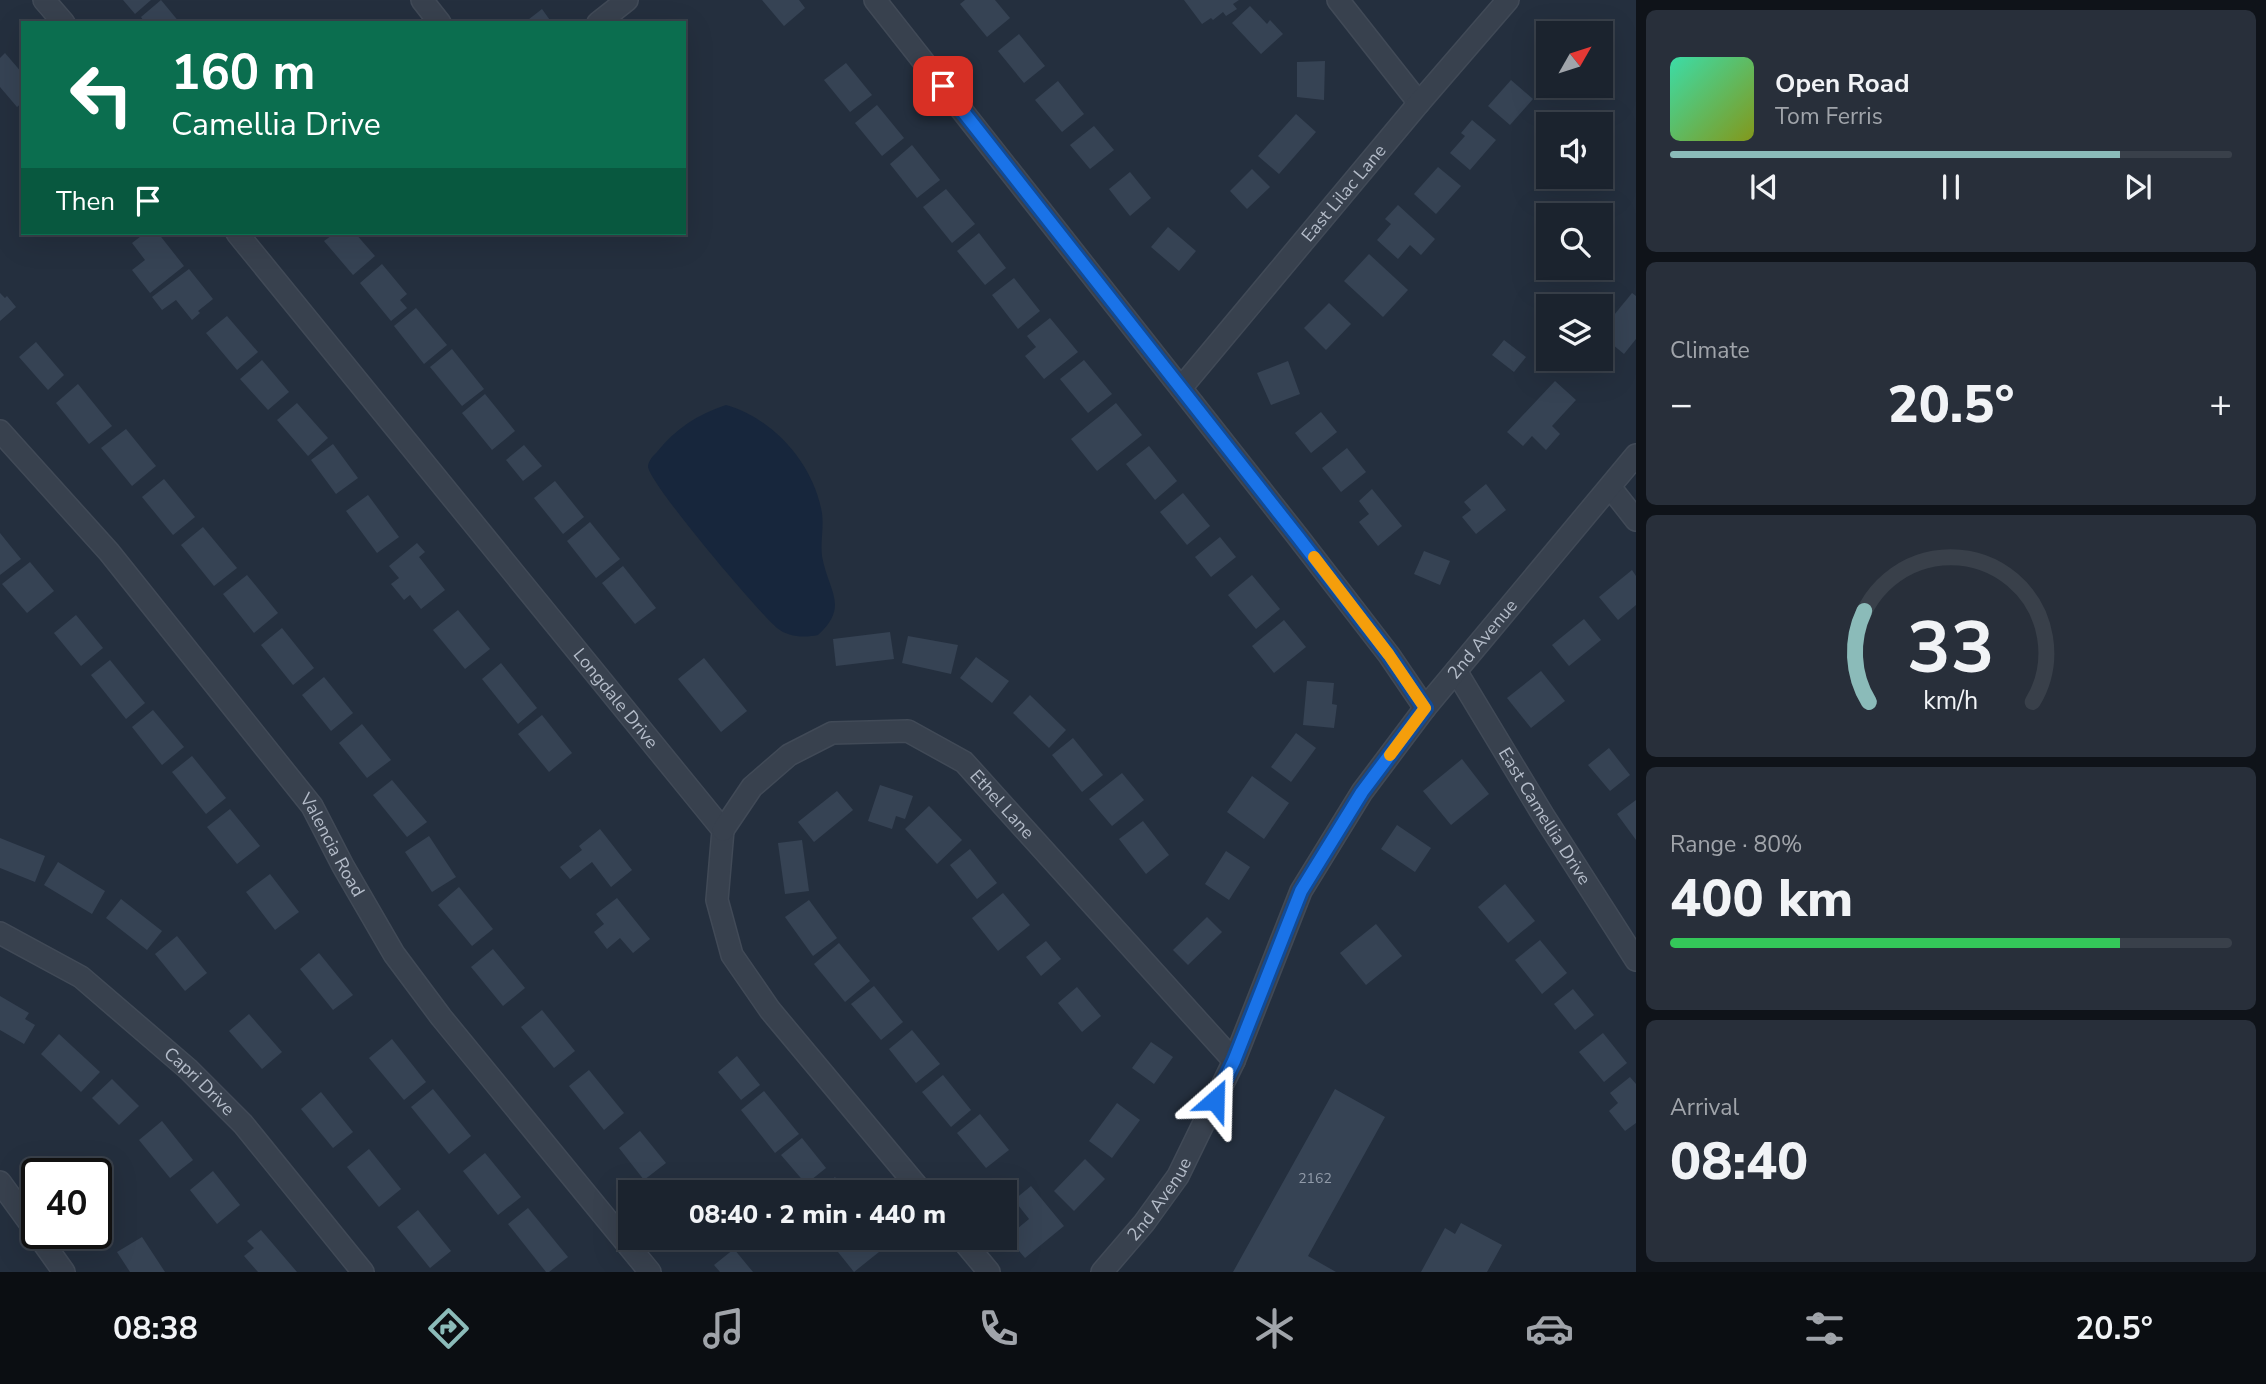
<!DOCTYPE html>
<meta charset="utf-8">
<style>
:root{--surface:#1b232e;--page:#282f3a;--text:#f1f3f6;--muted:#a0a4aa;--line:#39404a;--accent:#8bbbb9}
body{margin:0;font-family:"Nunito Sans",sans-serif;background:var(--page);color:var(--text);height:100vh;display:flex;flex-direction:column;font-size:26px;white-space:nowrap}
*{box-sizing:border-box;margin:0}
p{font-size:23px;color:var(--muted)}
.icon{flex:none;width:38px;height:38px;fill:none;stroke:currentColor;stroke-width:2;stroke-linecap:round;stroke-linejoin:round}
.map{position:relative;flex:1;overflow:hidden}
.side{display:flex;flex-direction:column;gap:10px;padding:10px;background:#0f1319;width:630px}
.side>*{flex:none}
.guide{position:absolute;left:21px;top:21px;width:665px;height:214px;border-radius:0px;box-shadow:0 7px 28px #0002,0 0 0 2px var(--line);background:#0b6e4f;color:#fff;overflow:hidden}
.needle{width:46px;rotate:51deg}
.tools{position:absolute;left:1536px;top:21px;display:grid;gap:14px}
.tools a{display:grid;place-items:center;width:77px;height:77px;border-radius:0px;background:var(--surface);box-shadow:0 7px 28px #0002,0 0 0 2px var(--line);font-size:35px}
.speed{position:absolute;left:21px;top:1158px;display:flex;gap:14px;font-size:35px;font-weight:700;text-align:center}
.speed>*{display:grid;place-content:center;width:91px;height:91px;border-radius:50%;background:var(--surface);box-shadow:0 7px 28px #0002,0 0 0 2px var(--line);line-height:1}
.speed .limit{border:4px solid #111;border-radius:10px;background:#fff;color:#111}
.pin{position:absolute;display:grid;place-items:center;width:60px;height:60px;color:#fff;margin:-30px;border-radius:14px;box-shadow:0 4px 10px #0006}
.me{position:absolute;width:77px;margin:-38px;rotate:25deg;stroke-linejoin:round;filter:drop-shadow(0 0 5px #0008)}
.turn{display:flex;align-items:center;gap:24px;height:147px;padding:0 35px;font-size:32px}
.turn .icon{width:91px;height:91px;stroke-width:2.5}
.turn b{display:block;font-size:49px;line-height:60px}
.then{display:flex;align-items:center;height:66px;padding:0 35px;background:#0003;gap:14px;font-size:26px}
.big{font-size:52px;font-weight:800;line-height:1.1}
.side .widget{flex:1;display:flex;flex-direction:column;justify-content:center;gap:10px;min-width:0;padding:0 24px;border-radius:10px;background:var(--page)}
.side .dial{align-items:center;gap:0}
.dial svg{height:182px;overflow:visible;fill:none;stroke:var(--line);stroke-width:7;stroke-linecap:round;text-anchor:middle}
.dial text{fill:var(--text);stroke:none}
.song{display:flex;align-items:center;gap:21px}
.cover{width:84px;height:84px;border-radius:10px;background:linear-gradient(135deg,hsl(160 70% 55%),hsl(70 70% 35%))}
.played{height:7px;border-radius:4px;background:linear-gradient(90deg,var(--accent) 80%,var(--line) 80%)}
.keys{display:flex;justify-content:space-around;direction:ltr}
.heat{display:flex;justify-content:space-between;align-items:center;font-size:38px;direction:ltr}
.charge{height:10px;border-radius:5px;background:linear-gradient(90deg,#34c759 80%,var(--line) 0)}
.trip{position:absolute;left:618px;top:1180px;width:399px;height:70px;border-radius:0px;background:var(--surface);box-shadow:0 7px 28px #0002,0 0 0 2px var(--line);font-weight:800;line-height:70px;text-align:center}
.tabs{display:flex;height:112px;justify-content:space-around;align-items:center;background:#0b0e12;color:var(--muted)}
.tabs .icon{width:49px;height:49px}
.tabs .active{color:var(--accent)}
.tabs b{font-size:32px;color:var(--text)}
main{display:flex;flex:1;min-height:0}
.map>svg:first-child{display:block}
.water{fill:#17263c}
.building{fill:#364354}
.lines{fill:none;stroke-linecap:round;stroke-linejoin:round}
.minor-casing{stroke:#414a57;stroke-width:24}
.minor{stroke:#38414e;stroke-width:21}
.route-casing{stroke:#114b97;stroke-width:18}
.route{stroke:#1a73e8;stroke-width:12}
.slow{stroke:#f59e0b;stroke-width:12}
.labels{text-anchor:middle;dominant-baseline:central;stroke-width:7;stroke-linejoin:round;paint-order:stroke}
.number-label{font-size:14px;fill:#929caa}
.street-label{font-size:18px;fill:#b4bcc9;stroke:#1d2633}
</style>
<main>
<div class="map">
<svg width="1636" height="1272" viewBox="0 0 1636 1272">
<rect width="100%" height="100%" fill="#242f3e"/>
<!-- water -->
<path class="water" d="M726,405C772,418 811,461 821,508C825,524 820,540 822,556C828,591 850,606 818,635C804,638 788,637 777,628C759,613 647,481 648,466C649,460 653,456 657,452C675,429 698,414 726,405Z"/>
<!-- building -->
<g class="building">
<path d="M123,0H151L135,14Z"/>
<path d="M161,0L180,23H145L141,17Z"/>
<path d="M762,0H799L805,8L784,26Z"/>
<path d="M965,0H995L1010,18L987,37L960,4Z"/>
<path d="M1184,0H1239L1233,4L1237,9L1226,16L1223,12L1213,20L1211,18L1202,24Z"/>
<path d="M1250,6L1267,24L1270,20L1283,34L1261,54L1232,23Z"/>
<path d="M542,9L552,23H524Z"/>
<path d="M1019,34L1045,66L1024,83L998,51Z"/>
<path d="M5,53L23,74V102L17,107L0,87V58Z"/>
<path d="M1325,61L1324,100L1297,97V62Z"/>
<path d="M846,63L872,95L850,112L824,80Z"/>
<path d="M1511,80L1533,99L1510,125L1488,106Z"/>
<path d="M1058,81L1084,114L1062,132L1035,100Z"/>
<path d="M877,105L904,138L882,156L855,123Z"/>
<path d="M1296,114L1316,132L1279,174L1258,156Z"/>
<path d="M1472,120L1496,140L1470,170L1450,153L1465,136L1461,133Z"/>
<path d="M1094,126L1114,150L1090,169L1070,145Z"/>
<path d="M912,145L940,180L917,198L890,164Z"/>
<path d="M1438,167L1461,186L1436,214L1414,194Z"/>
<path d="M1252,169L1270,187L1247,209L1230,191Z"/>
<path d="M1130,172L1151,198L1130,216L1109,189Z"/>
<path d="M946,189L975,224L952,243L923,207Z"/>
<path d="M1398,205L1435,239L1421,255L1410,245L1398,259L1377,240L1391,224L1385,219Z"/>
<path d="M1168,227L1196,251L1179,271L1151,247Z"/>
<path d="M145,233H158L184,266L150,293L132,270L145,260L132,243Z"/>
<path d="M335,233H355L375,256L353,275L324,241Z"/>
<path d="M979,233L1006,268L985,285L957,251Z"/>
<path d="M1369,254L1408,290L1383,317L1344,281Z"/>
<path d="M382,264L407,294L400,300L407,308L391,321L360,283Z"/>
<path d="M189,269L213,299L198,311L200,313L192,320L176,300L162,310L152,297Z"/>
<path d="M1014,278L1040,311L1018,329L992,295Z"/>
<path d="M0,293L5,298L7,296L16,307L0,321Z"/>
<path d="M1632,293L1636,296V339L1624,354L1601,335V331Z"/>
<path d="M1329,303L1351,324L1326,350L1304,328Z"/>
<path d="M416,308L447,345L424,364L394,326Z"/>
<path d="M227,316L258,352L237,370L206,333Z"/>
<path d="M1050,318L1078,352L1044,379L1025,356L1036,347L1027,336Z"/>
<path d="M1504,340L1526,357L1514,372L1492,355Z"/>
<path d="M36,342L64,375L48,390L19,357Z"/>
<path d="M452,349L484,389L462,406L430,367Z"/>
<path d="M262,360L289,392L268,410L240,379Z"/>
<path d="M1084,360L1112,394L1088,413L1060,379Z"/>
<path d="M1288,361L1300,394L1271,405L1257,373Z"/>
<path d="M1555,381L1576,400L1552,426L1560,434L1546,450L1532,436L1523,446L1507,432Z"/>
<path d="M78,384L112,426L89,444L56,403Z"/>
<path d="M485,394L515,431L492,450L462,413Z"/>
<path d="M297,403L328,438L308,456L277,420Z"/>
<path d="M1116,403L1142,435L1097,471L1071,439Z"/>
<path d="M1321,412L1337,432L1311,453L1295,433Z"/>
<path d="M126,429L156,466L132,486L101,448Z"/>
<path d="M333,444L358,478L336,494L311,460Z"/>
<path d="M524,445L542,466L523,481L506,460Z"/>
<path d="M1149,446L1177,481L1155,500L1126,464Z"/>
<path d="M1347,448L1366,472L1341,492L1322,468Z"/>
<path d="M164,479L195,517L173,535L142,497Z"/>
<path d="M555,481L584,517L563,534L534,498Z"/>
<path d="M1486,484L1506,510L1476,534L1462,517L1471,510L1464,502Z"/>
<path d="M1372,489L1402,526L1378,546L1359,522L1369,514L1359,501Z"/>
<path d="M1183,493L1210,526L1187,545L1160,512Z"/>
<path d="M368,495L399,537L377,553L346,511Z"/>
<path d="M590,522L620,559L596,578L567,541Z"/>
<path d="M203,527L237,568L214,586L181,545Z"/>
<path d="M0,533L21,559L0,575Z"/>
<path d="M1220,537L1236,557L1211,577L1195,557Z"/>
<path d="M417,543L425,552L419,557L445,590L421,609L410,595L404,600L391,584L399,578L389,566Z"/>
<path d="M1424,551L1450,561L1440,585L1414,574Z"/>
<path d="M30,562L54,591L27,613L2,584Z"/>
<path d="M623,566L656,608L635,624L602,583Z"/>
<path d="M1632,570L1636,576V605L1618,620L1599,597Z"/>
<path d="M247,575L278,613L254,633L223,594Z"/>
<path d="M1252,575L1280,609L1256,629L1228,595Z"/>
<path d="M458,610L490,649L465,669L433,630Z"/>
<path d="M76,615L103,648L81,666L54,633Z"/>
<path d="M1584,619L1601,640L1569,666L1552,645Z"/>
<path d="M1284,620L1306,647L1274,673L1252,646Z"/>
<path d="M282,628L314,668L293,685L261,645Z"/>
<path d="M890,632L894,659L836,666L833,639Z"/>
<path d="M908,636L958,645L951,674L902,663Z"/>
<path d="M976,657L1009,681L992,703L960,678Z"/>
<path d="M704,658L747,711L721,732L678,679Z"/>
<path d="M110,660L145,703L126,719L91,675Z"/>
<path d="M501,663L537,708L518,724L482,679Z"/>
<path d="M1541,671L1565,701L1531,728L1507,698Z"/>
<path d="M324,677L353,713L331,731L302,695Z"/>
<path d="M1307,681L1334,683L1332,704L1337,705L1334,728L1303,725Z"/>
<path d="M1030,695L1066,730L1049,748L1013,713Z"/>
<path d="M153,710L184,747L162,765L132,727Z"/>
<path d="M542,715L572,753L549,772L518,734Z"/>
<path d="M362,724L391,760L367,778L339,743Z"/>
<path d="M1296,733L1316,748L1291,782L1271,767Z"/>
<path d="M1073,738L1103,775L1082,792L1052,755Z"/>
<path d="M1609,748L1630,775L1610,791L1588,765Z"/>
<path d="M192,756L226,798L206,814L172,772Z"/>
<path d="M1462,759L1489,794L1451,825L1423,791Z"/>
<path d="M1122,773L1144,800L1112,826L1089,799Z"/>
<path d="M1252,776L1289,803L1264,839L1227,812Z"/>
<path d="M392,780L427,822L407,837L373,795Z"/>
<path d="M880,785L913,796L905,819L896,816L892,829L868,821Z"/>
<path d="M837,791L853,810L814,842L798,822Z"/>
<path d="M1636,800V840L1617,814Z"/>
<path d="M929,806L962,840L937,864L905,829Z"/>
<path d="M230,809L260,846L237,864L207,827Z"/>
<path d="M1143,821L1169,855L1146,874L1119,839Z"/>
<path d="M1397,825L1431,848L1415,872L1381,849Z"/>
<path d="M600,829L632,870L611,887L592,862L570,879L560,867L582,850L579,846Z"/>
<path d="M429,836L456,877L432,892L405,852Z"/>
<path d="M0,838L45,856L35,882L0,868Z"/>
<path d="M802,840L809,891L785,894L778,843Z"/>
<path d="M970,849L997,883L977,899L950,865Z"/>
<path d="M1226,851L1250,867L1229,900L1205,884Z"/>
<path d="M58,862L105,891L92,914L44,885Z"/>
<path d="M270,874L299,912L275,930L246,892Z"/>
<path d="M1505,884L1535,921L1508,943L1478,907Z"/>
<path d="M459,887L493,929L472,946L438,905Z"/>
<path d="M1003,893L1030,925L998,951L972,918Z"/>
<path d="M617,898L650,939L633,953L620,938L607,949L594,932L604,924L596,914Z"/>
<path d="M121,899L162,931L147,950L106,918Z"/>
<path d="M809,900L837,938L813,956L785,917Z"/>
<path d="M1207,917L1222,932L1188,965L1173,950Z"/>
<path d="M1376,924L1402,956L1366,985L1340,953Z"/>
<path d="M177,936L207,973L185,991L155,954Z"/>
<path d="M1540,940L1567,973L1542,994L1515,960Z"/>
<path d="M1046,941L1061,959L1041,976L1026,957Z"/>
<path d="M839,943L870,981L845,1002L814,964Z"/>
<path d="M493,949L525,988L503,1006L471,967Z"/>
<path d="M319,953L353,995L333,1010L300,969Z"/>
<path d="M874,986L903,1022L881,1040L851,1004Z"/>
<path d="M1077,987L1101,1016L1082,1032L1058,1003Z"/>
<path d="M1573,989L1594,1015L1575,1030L1554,1004Z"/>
<path d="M0,996L29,1013L25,1019L35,1025L24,1044L0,1030Z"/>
<path d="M542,1010L575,1051L554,1068L521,1027Z"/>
<path d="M249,1014L282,1052L262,1069L229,1031Z"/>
<path d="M912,1030L940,1064L916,1083L889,1049Z"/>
<path d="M1603,1033L1627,1063L1604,1082L1579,1052Z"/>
<path d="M59,1034L100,1072L81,1092L41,1054Z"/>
<path d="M392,1039L426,1082L404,1100L369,1058Z"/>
<path d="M1151,1042L1173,1057L1154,1084L1132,1068Z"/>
<path d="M737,1056L760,1085L741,1100L718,1072Z"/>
<path d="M589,1070L624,1113L604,1130L569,1086Z"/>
<path d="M943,1075L971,1110L951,1127L922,1092Z"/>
<path d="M1630,1077L1636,1084V1123L1625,1131L1609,1111L1618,1103L1610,1093Z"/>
<path d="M112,1079L139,1106L119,1125L92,1098Z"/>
<path d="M433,1089L471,1136L449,1154L411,1107Z"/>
<path d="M1335,1089L1385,1117L1308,1256L1336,1272H1233Z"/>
<path d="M764,1091L799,1134L775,1153L741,1110Z"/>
<path d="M321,1092L353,1132L333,1148L301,1109Z"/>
<path d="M1117,1103L1140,1120L1112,1158L1089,1141Z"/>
<path d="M980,1114L1009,1150L986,1168L957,1133Z"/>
<path d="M162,1121L193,1160L170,1178L139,1140Z"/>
<path d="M640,1131L666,1163L644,1180L619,1148Z"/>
<path d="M802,1138L826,1168L806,1184L781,1155Z"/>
<path d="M369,1149L401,1189L379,1207L347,1167Z"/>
<path d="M485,1153L521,1197L498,1215L463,1171Z"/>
<path d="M1085,1159L1105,1179L1074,1211L1054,1191Z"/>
<path d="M213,1171L240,1205L217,1224L190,1190Z"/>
<path d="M835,1177L847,1192H816Z"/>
<path d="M1031,1186L1064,1226L1025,1258L1007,1237L1029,1219L1014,1200Z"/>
<path d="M528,1208L568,1257L549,1272H546L508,1224Z"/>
<path d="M418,1210L451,1251L430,1268L397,1227Z"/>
<path d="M1461,1223L1502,1245L1487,1272H1421L1445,1228L1455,1234Z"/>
<path d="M261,1230L297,1272H258L244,1256L254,1248L247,1241Z"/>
<path d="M142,1237L165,1272H130L117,1252Z"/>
<path d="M692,1237H714L701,1248Z"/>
<path d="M846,1237H883L889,1244L854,1272L834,1247Z"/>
<path d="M734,1249L753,1272H720L714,1265Z"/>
</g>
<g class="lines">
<defs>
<g id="minor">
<path d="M44,0L64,23"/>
<path d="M422,0L440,23"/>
<path d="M875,0L1298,537L1389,655L1425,708"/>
<path d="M1338,0L1419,103"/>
<path d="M598,23L627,0"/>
<path id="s1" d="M237,233L723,830L717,900L732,955L770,1010L922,1192"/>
<path id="s2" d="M1181,388L1419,103L1508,0"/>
<path id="s3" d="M0,431L109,552L312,806L343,866L394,954L441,1017L650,1272"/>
<path d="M1610,487L1636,520"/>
<path id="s4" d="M1456,671L1543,815L1636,960"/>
<path id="s5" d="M723,830L752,787L789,755L832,733L908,731L964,762L1234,1061"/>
<path id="s6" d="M0,933L81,977L188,1069L243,1124L363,1272"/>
<path d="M0,1182L37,1233"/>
<path d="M37,1234L64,1272"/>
<path d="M960,1237L989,1272"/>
<path id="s7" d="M1102,1272L1144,1223L1178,1176L1234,1061L1301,891L1362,792L1425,708L1636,455"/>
</g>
</defs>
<!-- minor casing -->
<use href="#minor" class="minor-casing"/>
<!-- minor -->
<use href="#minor" class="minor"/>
</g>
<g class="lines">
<defs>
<path id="route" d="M943,86L1298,537L1389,655L1425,708L1362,792L1301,891L1234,1061L1215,1100"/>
</defs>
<!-- route casing -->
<use href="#route" class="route-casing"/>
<!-- route -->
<use href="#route" class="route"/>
<!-- slow -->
<path class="slow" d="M1314,557L1389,655L1425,708L1390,755"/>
</g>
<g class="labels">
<!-- number labels -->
<g class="number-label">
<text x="1315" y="1178">2162</text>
</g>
<!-- street labels -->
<g class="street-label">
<text stroke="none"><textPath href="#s2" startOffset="254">East Lilac Lane</textPath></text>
<text stroke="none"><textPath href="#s7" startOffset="744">2nd Avenue</textPath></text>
<text stroke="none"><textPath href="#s1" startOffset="600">Longdale Drive</textPath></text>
<text stroke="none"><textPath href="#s5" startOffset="346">Ethel Lane</textPath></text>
<text stroke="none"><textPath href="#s4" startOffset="170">East Camellia Drive</textPath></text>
<text stroke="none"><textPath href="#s3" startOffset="532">Valencia Road</textPath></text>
<text stroke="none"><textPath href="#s6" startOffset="250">Capri Drive</textPath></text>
<text stroke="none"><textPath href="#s7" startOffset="93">2nd Avenue</textPath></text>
</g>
</g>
</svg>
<div class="tools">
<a><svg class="needle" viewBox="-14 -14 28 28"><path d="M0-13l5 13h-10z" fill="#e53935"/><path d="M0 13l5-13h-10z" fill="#a0a4aa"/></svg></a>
<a><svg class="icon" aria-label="sound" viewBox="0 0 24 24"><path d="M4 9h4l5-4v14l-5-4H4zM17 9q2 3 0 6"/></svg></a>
<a><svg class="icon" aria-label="search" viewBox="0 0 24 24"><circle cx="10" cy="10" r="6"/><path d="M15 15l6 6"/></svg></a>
<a><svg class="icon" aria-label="layers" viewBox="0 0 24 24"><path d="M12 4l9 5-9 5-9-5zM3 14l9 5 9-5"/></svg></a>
</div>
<div class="speed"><div class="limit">40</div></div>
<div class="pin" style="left:943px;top:86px;background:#d93025"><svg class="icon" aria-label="arrive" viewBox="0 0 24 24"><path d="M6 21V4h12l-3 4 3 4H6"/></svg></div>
<svg class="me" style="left:1215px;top:1100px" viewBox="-20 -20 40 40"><path d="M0-17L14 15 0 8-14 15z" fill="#1a73e8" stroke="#fff" stroke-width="4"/></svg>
<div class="trip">08:40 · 2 min · 440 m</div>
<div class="guide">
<div class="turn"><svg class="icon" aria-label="left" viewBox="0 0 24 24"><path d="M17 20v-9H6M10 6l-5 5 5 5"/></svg><div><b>160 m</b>Camellia Drive</div></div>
<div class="then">Then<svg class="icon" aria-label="arrive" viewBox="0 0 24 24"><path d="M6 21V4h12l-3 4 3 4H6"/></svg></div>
</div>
</div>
<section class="side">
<div class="widget">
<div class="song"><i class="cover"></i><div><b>Open Road</b><p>Tom Ferris</p></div></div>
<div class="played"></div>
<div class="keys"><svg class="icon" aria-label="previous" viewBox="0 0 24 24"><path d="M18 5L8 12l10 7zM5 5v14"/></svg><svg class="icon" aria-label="pause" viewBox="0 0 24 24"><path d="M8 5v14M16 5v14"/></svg><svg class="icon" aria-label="next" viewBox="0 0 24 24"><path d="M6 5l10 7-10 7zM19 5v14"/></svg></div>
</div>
<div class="widget"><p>Climate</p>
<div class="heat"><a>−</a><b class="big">20.5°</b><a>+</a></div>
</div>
<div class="widget dial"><svg viewBox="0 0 100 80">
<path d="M14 69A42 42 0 1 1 86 69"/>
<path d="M14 69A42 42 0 0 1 12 29" stroke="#8bbbb9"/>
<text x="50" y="56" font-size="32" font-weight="700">33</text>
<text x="50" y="72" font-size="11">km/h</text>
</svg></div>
<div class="widget"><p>Range · 80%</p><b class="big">400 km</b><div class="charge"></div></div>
<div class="widget"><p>Arrival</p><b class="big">08:40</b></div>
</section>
</main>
<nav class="tabs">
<b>08:38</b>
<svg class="icon active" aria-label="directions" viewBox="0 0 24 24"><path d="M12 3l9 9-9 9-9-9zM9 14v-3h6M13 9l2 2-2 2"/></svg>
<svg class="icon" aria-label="music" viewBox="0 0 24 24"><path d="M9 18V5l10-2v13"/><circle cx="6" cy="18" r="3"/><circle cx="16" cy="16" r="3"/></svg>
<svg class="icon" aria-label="phone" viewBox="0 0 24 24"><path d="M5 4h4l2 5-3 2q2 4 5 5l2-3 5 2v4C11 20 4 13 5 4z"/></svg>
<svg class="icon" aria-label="climate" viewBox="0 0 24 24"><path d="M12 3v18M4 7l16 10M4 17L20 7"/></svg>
<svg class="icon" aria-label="car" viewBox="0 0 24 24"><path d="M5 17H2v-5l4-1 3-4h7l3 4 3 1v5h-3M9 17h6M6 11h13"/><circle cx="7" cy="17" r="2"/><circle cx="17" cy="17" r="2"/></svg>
<svg class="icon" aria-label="filters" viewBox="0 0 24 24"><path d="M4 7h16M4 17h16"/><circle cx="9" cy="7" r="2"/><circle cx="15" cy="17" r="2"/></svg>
<b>20.5°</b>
</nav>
